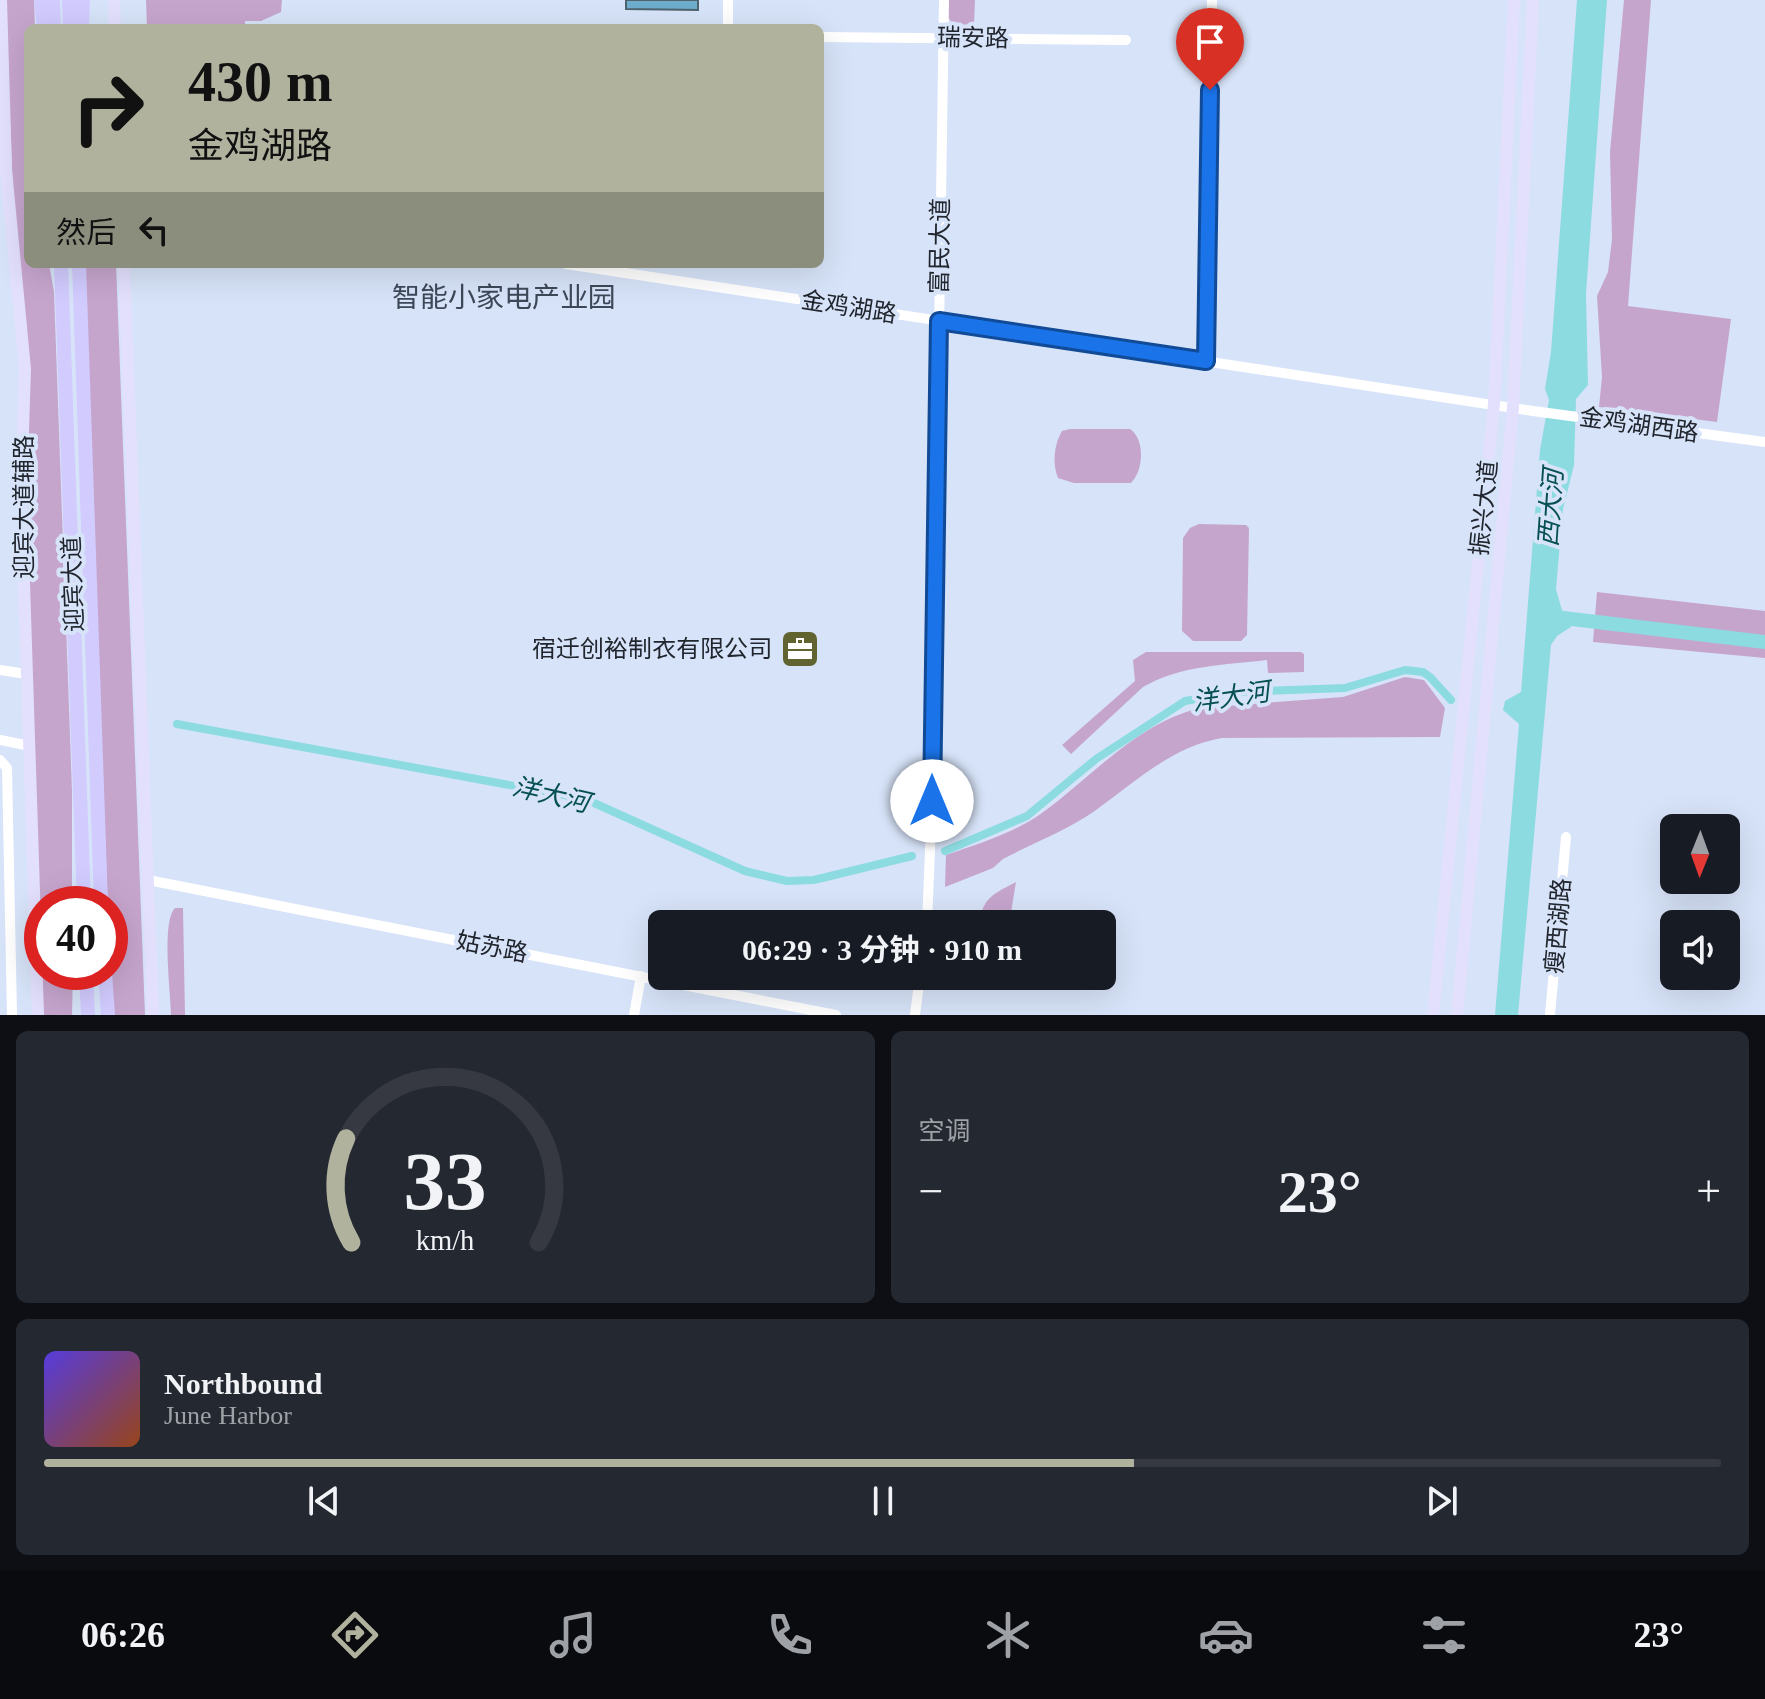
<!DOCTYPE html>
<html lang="zh">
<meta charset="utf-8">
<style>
:root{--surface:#171b24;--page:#242831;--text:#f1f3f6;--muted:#9ea1a6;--line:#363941;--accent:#b0b29d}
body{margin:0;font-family:"Times New Roman","Noto Sans SC",serif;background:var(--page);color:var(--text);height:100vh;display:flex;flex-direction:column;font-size:30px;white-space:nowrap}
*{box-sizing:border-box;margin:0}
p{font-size:26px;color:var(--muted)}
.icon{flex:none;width:44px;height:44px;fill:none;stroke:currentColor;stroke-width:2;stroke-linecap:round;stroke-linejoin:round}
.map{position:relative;height:1015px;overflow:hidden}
.panel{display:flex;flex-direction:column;gap:16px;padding:16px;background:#0d0f14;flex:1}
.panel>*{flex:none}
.top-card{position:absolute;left:24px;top:24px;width:800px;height:244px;border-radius:12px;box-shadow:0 8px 32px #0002;background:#b0b29d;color:#111;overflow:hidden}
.needle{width:52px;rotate:181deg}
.tools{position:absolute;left:1660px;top:814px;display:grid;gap:16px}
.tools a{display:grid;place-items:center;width:80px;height:80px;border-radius:12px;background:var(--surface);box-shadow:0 8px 32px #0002;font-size:40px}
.speed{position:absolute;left:24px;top:886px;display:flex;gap:16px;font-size:40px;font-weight:700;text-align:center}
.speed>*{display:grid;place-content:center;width:104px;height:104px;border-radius:50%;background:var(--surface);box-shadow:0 8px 32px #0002;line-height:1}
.speed .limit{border:12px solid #d22;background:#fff;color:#111}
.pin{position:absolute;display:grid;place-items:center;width:68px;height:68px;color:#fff;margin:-82px -34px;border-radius:50% 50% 50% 0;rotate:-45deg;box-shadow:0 0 8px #0007}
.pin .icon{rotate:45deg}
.me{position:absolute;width:88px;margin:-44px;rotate:0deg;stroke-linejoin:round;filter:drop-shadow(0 0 6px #0008)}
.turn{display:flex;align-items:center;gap:28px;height:168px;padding:0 32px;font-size:36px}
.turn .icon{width:104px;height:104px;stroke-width:2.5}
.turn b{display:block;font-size:56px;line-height:68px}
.then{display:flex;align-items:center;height:76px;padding:0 32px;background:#0003;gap:16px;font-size:30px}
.big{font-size:60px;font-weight:700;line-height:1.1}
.panel .tile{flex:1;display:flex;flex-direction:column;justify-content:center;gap:12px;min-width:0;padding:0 28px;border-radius:12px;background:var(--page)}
.panel .dial{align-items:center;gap:0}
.dial svg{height:208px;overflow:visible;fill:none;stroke:var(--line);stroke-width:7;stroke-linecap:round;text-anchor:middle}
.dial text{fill:var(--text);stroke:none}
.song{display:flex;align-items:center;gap:24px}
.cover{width:96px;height:96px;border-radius:12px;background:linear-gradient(135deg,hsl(250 70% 55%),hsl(20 70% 35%))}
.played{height:8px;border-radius:4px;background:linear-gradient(90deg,var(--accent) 65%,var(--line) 65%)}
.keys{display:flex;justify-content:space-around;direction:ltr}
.heat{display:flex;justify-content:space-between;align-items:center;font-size:44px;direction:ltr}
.panel .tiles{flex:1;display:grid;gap:16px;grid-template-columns:1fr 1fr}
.tile:last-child{grid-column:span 2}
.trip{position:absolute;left:648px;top:910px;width:468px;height:80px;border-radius:12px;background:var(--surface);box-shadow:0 8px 32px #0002;font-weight:700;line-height:80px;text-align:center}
.tab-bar{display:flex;height:128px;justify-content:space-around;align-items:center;background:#090b0e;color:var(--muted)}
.tab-bar .icon{width:56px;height:56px}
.tab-bar .on{color:var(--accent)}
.tab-bar b{font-size:36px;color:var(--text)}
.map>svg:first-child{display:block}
.green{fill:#c6a5cd}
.water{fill:#8cdbe0}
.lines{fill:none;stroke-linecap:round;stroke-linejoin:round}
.canal{stroke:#8cdbe0;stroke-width:8}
.river{stroke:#8cdbe0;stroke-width:14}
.building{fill:#6fadcc;stroke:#4e636e;stroke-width:2}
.minor{stroke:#fff;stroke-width:10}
.major{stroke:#e3e0fe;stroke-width:12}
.highway{stroke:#d1cbfe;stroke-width:14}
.route-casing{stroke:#114b97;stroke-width:20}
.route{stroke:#1a73e8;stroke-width:14}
.labels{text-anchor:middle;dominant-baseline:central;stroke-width:8;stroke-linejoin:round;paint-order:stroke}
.street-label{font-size:24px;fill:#21262e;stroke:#d7e3f8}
.poi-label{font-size:24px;fill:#21262e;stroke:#d7e3f8;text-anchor:end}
.water-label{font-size:26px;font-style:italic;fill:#065054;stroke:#d7e3f8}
.quarter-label{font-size:28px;fill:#3e4858;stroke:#d7e3f8}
</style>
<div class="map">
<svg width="1765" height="1015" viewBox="0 0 1765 1015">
<rect width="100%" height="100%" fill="#d7e3f8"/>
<!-- green -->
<g class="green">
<path d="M5,0H34L35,28H28V264H49L54,292L72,791V904H42V972H73L72,1015H41L25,477Z"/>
<path d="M146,0H282L281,12L261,21H245V28H147Z"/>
<path d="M948,0H975L974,25L977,32L955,29L948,17Z"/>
<path d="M1624,0H1651L1628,306L1731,319L1717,422L1599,407L1602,377L1597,296L1608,272L1612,239L1610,152Z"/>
<path d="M83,264H116L145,1015H112Z"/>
<path d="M1130,429C1145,439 1144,470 1131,483H1074L1058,478C1052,464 1054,444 1062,431L1070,429Z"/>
<path d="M1199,524L1246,525L1249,528L1247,635L1241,641H1193L1182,631L1183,538L1190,528Z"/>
<path d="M1597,592L1765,611V658L1593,642Z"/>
<path d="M1146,652H1301L1304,654V672L1268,673L1267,660C1225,665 1181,665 1143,687L1071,754L1062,745L1135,681L1133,660Z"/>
<path d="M1405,677L1424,680L1445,708L1440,737L1222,738C1173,746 1135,782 1096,810C1068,830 1033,843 1003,859L993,868L945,887L946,855C978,844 1014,833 1042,813C1093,776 1137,723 1200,708L1343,697Z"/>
<path d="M1016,882L1009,924H980C981,898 995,893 1016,882Z"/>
<path d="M175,908H183L185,1015H171C171,993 161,922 175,908Z"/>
</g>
<!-- water -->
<path class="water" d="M1577,0H1607L1586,294L1588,385L1576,399L1574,465L1563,509L1556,589L1563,614L1571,617V627L1557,636L1551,645L1518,1015H1495L1519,724L1503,710L1505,701L1521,692L1540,450L1549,400L1545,389L1551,352Z"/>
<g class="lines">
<!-- canal -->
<g class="canal">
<path d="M177,724L564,795L594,803L745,871L787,881L814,880L912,856"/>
<path d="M945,851L1027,816L1096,759L1185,701L1236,692L1345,688L1405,670L1423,672L1430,677L1451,700"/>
</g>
<!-- river -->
<path class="river" d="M1555,617L1765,642"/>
</g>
<!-- building -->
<path class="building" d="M626,0H698V10L626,9Z"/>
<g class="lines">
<!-- minor -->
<g class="minor">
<path d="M728,28V0"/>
<path d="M820,37L1126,40"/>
<path d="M566,264L1533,411L1765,442"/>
<path d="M1206,361L1212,0"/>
<path d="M0,670L26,674"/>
<path d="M0,740L30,746"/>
<path d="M0,760L7,768L12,1015"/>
<path d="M148,880L836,1015"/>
<path d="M927,924L932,801L944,0"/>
<path d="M634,1015L641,976"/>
<path d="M915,1015L920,976"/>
<path d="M1550,1015L1566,837"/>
</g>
<!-- major -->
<g class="major">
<path d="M1,0L6,170L25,369L21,491L38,1015"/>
<path d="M114,0L115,28"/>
<path d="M124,264L153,1015"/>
<path d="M1433,1015L1494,404L1514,0"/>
<path d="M1457,1015L1513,407L1533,0"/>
</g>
<!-- highway -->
<g class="highway">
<path d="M41,0L44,28"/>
<path d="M53,0L54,28"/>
<path d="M69,0L70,28"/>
<path d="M82,28L83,0"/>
<path d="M61,264L84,904"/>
<path d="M79,264L101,904"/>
<path d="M86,972L88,1015"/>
<path d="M105,972L108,1015"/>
</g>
</g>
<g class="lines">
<defs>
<path id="route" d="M932,801L939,321L1206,361L1210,90"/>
</defs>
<!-- route casing -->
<use href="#route" class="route-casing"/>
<!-- route -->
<use href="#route" class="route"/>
</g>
<!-- icons -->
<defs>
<symbol id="office-square" viewBox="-11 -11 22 22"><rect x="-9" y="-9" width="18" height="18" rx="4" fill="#616330" stroke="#d7e3f8"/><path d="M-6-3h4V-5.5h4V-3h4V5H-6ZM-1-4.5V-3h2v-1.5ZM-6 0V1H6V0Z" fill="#fff"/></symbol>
</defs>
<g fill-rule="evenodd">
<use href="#office-square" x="778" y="627" width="44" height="44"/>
</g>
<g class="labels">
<!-- street labels -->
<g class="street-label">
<text transform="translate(973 38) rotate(1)">瑞安路</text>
<text transform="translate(940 246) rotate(-89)">富民大道</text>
<text transform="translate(849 307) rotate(9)">金鸡湖路</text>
<text transform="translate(1639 425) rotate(8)">金鸡湖西路</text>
<text transform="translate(24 507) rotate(-90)">迎宾大道辅路</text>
<text transform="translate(1484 508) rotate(-84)">振兴大道</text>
<text transform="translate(73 584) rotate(-92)">迎宾大道</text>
<text transform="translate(1558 926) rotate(-85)">瘦西湖路</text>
<text transform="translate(492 947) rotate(11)">姑苏路</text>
</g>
<!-- poi labels -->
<g class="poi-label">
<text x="772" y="649">宿迁创裕制衣有限公司</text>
</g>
<!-- water labels -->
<g class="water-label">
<text transform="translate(1551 508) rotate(-86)">西大河</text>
<text transform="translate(1231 697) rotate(-8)">洋大河</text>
<text transform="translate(551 795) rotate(13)">洋大河</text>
</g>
<!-- quarter labels -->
<g class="quarter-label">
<text x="504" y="297">智能小家电产业园</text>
</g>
</g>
</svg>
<div class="tools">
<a><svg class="needle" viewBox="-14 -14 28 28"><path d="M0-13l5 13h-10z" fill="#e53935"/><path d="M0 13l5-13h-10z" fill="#9ea1a6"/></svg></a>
<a><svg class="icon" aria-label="sound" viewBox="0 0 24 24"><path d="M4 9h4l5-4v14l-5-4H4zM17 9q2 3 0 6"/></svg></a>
</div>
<div class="speed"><div class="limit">40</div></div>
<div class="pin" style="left:1210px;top:90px;background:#d93025"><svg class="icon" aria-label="arrive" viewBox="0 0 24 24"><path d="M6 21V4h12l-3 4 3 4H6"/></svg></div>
<svg class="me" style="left:932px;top:801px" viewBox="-20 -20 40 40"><circle r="19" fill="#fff"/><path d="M0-13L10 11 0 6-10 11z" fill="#1a73e8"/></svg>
<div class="trip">06:29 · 3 分钟 · 910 m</div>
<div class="top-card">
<div class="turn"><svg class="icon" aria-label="right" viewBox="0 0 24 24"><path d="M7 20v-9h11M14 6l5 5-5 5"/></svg><div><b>430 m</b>金鸡湖路</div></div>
<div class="then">然后<svg class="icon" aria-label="left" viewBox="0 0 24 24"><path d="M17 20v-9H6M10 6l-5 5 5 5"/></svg></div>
</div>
</div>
<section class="panel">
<div class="tiles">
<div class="tile dial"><svg viewBox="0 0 100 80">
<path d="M14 69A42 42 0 1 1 86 69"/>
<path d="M14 69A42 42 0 0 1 12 29" stroke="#b0b29d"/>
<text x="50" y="56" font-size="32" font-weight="700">33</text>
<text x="50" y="72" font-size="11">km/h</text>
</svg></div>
<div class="tile"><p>空调</p>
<div class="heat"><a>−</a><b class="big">23°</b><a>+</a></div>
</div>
<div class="tile">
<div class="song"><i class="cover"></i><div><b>Northbound</b><p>June Harbor</p></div></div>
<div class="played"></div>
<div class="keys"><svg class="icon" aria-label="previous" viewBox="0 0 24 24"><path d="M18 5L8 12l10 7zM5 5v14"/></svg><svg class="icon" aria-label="pause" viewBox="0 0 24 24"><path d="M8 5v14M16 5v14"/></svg><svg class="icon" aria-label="next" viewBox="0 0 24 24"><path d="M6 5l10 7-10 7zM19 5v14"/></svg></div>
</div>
</div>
</section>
<nav class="tab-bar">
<b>06:26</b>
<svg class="icon on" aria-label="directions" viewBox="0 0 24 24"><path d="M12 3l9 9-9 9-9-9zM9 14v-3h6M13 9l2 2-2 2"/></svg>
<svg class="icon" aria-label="music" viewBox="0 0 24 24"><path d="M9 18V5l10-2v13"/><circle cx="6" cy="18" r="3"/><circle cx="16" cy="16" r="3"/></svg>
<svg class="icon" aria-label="phone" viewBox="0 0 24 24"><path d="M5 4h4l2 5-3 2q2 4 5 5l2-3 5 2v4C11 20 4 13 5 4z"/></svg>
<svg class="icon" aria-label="climate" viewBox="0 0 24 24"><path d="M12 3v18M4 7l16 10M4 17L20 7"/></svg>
<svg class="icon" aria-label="car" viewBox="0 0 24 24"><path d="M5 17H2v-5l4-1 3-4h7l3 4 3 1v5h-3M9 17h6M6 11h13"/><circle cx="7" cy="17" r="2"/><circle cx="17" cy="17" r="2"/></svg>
<svg class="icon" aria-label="filters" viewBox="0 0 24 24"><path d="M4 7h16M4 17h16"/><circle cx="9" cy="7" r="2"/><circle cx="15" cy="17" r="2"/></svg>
<b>23°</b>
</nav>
